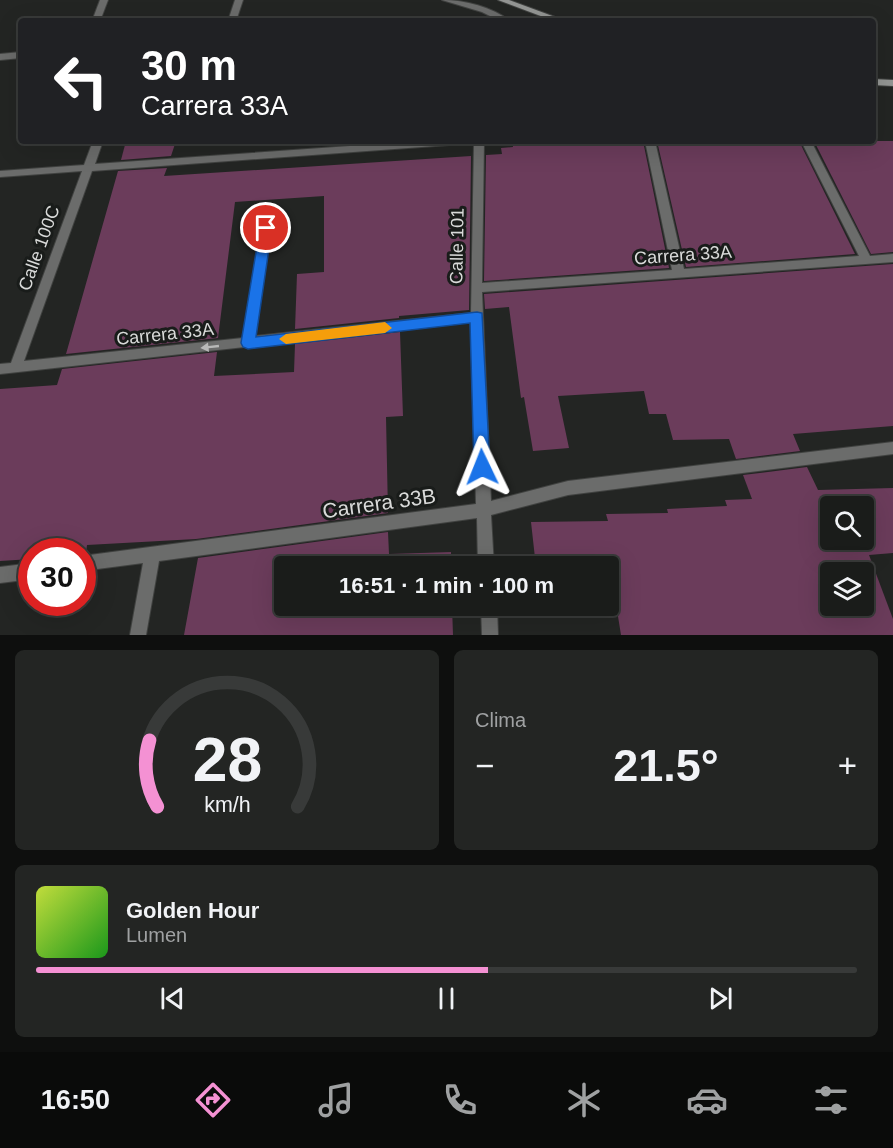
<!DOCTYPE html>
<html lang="es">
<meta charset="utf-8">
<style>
:root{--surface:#1a1c1a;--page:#232523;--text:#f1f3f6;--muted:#9fa1a2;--line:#383a39;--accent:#f491d3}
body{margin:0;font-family:Helvetica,sans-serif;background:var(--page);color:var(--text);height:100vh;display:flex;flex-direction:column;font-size:22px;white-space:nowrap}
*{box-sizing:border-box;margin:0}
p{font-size:20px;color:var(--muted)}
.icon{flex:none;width:33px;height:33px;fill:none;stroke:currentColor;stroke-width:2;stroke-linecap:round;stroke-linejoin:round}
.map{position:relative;height:635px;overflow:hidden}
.panel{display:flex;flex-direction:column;gap:15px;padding:15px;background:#0e0f0e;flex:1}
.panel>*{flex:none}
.banner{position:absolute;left:18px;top:18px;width:858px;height:126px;border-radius:6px;box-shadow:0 6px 24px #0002,0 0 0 2px var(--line);background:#202124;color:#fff;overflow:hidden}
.controls{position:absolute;left:820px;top:496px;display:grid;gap:12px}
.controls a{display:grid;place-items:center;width:54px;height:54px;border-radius:6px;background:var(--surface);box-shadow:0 6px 24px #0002,0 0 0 2px var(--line);font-size:30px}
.speed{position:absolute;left:18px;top:538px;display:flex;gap:12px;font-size:30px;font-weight:700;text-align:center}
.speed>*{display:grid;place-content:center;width:78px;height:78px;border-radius:50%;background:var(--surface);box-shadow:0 6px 24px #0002,0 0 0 2px var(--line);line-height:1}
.speed .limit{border:9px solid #d22;background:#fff;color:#111}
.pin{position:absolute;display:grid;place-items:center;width:51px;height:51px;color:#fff;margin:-26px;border:3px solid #fff;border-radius:50%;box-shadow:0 2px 6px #0007}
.me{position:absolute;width:66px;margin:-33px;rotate:358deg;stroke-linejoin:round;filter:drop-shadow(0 0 4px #0008)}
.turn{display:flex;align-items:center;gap:21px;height:126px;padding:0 24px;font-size:27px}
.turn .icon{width:78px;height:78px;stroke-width:2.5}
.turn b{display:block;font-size:42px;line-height:51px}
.big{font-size:45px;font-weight:600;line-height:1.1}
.panel .card{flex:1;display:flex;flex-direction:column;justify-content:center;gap:9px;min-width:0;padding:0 21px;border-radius:9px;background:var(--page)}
.panel .dial{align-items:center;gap:0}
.dial svg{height:156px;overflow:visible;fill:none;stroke:var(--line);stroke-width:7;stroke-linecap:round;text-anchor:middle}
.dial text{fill:var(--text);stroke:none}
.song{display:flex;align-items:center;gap:18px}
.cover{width:72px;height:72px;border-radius:9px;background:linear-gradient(135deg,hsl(70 70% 55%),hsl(120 70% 35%))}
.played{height:6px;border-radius:3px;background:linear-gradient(90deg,var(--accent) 55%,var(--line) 55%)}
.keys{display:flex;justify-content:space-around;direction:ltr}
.heat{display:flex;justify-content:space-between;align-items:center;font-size:33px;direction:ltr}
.panel .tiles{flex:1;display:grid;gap:15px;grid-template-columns:1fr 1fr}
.card:last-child{grid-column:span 2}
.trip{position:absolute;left:274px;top:556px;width:345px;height:60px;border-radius:6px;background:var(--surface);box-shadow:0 6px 24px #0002,0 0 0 2px var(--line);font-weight:600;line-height:60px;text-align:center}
.tabs{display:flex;height:96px;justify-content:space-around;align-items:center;background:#0a0b0a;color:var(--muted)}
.tabs .icon{width:42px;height:42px}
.tabs .current{color:var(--accent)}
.tabs b{font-size:27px;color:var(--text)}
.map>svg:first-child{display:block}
.building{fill:#6b3c5b;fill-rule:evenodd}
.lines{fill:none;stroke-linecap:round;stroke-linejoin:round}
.minor-casing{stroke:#404240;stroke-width:2}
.secondary-casing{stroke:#404240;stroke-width:2}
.minor{fill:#6b6c6b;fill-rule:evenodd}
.secondary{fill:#939593;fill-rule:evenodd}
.oneway{fill:#b8b9b8}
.route{fill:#1a73e8;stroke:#114b97;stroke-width:1.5}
.slow{fill:#f59e0b}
.labels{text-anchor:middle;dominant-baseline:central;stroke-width:6;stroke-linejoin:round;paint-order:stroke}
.street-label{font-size:18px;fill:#d9dad9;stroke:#191c1a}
.near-street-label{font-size:21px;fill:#d9dad9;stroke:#191c1a}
</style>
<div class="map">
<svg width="893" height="635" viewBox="0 0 893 635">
<rect width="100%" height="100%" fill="#232523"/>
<!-- building -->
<g class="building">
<path d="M126,141H176L171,156L121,160Z"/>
<path d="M512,141H643L669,268L484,281L486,155L502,154L501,148L513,147Z"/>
<path d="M657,141H799L855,254L686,267Z"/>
<path d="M814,141H893V252L871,254Z"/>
<path d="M471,156L469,310L399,316V318L295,329L297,274L324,272V196L235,202L218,338L66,354L118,171L167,168L164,176Z"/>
<path d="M893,264V426L793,434L800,451L736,459L729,439L673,440L666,414H649L644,391L558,396L569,448L533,451L524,397L521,398L509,307L485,309L484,294Z"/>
<path d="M400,332L403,416L386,417L388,513L196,539L87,545L86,553L32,552V559L0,561V389L57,385L62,369L217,352L214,376L294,372L295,344Z"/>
<path d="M807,467L818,490L893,488V553L869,555L893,619V635H621L616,604L609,605V567H536L531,522L608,521L606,514L668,513L667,509L727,506L725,500L752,499L743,475ZM831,507H864V540H831ZM831,573H864V606H831Z"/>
<path d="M388,532L389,554L451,552V567H285V606H452L453,635H184L198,558Z"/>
</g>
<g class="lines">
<defs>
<g id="minor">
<path d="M100,0H108L100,21H92Z"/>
<path d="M235,0H243L236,21H228Z"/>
<path d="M442,0C465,0 492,7 510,21H500L482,12Z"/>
<path d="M21,52V58L0,60V54Z"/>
<path d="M93,141H103L95,164L421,141H468L463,144L92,171L24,361L243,338L261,228L266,224L271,228L255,336L471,313L474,141H484L482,283L672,270L645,141H655L684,269L859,256L801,141H811L870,256L893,254V262L482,292L491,501L568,481L893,442V454L568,495L491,515L494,567H478L477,518L159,561L146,635H130L143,563L82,571V556L476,504L471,322L0,374V364L11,363L82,171L0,177V171L84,165Z"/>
<path d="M32,563V579L0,583V567Z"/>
<path d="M481,606H497L498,635H482Z"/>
</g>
<g id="secondary">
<path d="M498,0H509L566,21H554Z"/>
<path d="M873,79L893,80V86L873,85Z"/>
</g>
</defs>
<!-- minor casing -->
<use href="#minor" class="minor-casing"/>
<!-- secondary casing -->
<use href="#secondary" class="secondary-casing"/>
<!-- minor -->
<use href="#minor" class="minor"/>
<!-- secondary -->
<use href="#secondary" class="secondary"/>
</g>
<!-- one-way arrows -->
<defs><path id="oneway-solid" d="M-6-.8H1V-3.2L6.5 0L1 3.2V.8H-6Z" transform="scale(1.5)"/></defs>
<use class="oneway" href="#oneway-solid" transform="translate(210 347) rotate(174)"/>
<!-- route -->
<path class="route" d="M266,224L272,228L256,337L477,312L482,313L490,467L488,472L482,474L476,472L474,467L470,323L248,349L243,347L241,343L260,228Z"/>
<!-- slow -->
<path class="slow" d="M385,322L392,328L385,333L286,344L279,339L286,334Z"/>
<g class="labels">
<!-- street labels -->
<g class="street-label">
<text transform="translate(457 246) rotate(-89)">Calle 101</text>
<text transform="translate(39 248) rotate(-70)">Calle 100C</text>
<text transform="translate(683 255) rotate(-4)">Carrera 33A</text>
<text transform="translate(165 334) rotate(-6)">Carrera 33A</text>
</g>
<!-- near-street labels -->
<g class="near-street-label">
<text transform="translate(379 503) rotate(-8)">Carrera 33B</text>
</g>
</g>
</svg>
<div class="controls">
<a><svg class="icon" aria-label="search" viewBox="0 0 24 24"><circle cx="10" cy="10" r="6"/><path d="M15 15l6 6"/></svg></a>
<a><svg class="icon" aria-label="layers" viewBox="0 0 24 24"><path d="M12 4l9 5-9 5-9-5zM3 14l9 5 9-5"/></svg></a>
</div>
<div class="speed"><div class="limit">30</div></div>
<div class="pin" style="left:266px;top:228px;background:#d93025"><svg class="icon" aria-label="arrive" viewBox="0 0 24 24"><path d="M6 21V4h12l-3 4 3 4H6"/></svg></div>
<svg class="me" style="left:482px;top:467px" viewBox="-20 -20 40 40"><path d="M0-17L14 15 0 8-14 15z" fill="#1a73e8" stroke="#fff" stroke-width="4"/></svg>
<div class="trip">16:51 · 1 min · 100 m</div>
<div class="banner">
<div class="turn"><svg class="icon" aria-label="left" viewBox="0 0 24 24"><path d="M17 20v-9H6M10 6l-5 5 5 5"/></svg><div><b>30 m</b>Carrera 33A</div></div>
</div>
</div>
<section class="panel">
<div class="tiles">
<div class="card dial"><svg viewBox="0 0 100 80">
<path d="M14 69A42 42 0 1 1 86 69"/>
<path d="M14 69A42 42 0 0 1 10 35" stroke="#f491d3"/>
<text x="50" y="56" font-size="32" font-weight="700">28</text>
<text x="50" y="72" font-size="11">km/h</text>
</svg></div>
<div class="card"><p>Clima</p>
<div class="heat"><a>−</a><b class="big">21.5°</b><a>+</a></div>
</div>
<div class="card">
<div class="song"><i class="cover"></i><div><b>Golden Hour</b><p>Lumen</p></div></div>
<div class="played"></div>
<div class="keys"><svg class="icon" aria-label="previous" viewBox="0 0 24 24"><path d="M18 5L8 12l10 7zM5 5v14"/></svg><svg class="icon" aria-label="pause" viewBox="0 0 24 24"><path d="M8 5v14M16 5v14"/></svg><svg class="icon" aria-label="next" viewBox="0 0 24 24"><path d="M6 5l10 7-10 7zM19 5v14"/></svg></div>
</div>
</div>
</section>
<nav class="tabs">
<b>16:50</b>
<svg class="icon current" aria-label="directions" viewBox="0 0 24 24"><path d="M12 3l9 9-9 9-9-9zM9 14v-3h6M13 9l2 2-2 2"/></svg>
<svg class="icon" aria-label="music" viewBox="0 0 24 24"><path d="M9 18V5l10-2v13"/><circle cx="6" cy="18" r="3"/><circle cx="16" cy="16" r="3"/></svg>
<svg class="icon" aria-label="phone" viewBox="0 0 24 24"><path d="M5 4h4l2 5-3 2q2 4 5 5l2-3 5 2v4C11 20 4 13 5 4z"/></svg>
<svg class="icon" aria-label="climate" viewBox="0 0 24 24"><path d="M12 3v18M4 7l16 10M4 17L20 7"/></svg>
<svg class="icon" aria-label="car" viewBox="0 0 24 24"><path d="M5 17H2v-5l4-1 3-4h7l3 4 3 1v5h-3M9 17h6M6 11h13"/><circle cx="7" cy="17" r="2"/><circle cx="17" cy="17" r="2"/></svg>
<svg class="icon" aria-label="filters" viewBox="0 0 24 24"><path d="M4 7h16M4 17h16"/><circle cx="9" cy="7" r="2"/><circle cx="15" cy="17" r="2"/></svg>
</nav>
